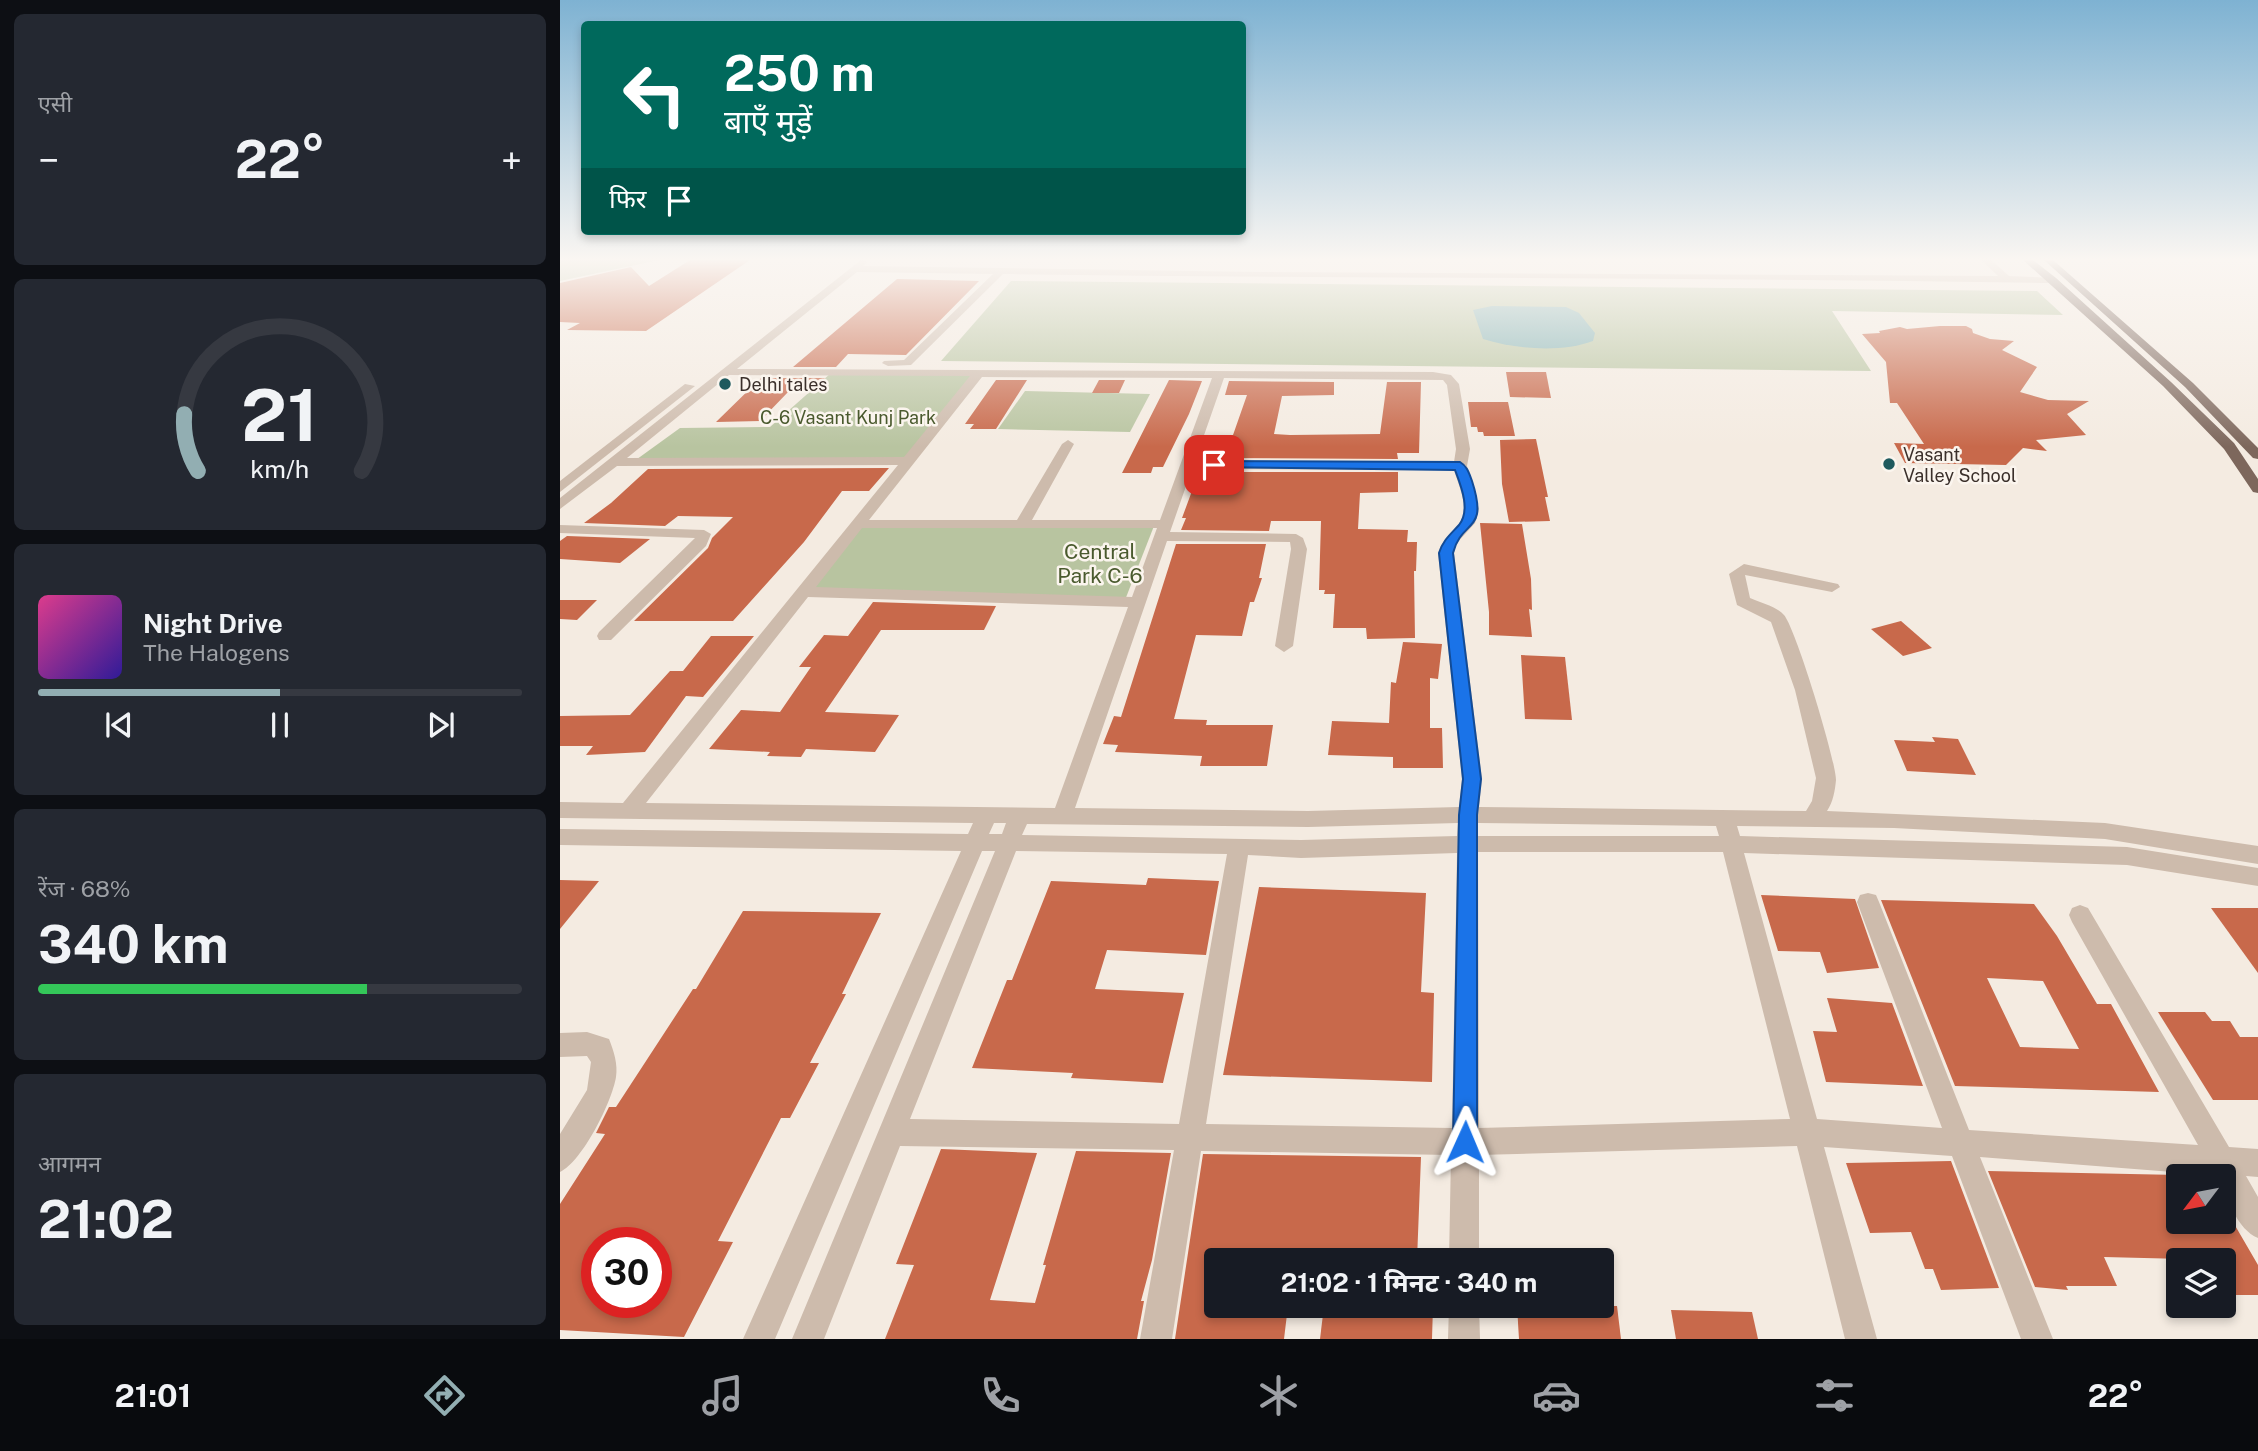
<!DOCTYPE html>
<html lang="hi">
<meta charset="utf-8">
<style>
:root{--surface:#171b24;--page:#242831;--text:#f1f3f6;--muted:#9ea1a6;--line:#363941;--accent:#92aeb2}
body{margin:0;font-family:"Public Sans","Noto Sans Devanagari",sans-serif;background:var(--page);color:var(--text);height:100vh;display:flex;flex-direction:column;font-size:26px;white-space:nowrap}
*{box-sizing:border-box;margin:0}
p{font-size:23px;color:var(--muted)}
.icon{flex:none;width:38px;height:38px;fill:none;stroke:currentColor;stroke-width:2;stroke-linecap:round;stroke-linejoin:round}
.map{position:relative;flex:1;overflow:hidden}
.panel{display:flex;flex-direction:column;gap:14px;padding:14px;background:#0d0f14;width:560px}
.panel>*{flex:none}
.guide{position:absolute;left:21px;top:21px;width:665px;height:214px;border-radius:7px;box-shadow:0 4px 10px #0003;background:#00695c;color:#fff;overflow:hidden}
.needle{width:46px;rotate:238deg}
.fabs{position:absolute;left:1606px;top:1164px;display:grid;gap:14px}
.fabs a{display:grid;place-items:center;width:70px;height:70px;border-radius:7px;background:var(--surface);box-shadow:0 4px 10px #0003;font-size:35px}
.speed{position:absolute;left:21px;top:1227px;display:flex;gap:14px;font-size:35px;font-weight:700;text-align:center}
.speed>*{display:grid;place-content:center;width:91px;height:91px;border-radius:50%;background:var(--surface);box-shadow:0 4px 10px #0003;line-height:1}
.speed .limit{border:10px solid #d22;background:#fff;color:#111}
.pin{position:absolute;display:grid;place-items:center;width:60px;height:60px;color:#fff;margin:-30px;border-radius:14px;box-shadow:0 4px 10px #0006}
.me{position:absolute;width:77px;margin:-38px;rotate:1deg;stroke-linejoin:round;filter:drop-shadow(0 0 5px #0008)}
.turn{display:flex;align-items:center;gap:24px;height:147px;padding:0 28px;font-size:32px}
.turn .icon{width:91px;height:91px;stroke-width:2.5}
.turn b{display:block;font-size:49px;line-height:60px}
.then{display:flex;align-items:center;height:66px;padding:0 28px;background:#0003;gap:14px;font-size:26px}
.big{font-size:52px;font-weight:700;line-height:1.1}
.panel .card{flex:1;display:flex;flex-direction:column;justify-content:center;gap:10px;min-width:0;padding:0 24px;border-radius:10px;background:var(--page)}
.panel .dial{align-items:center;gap:0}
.dial svg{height:182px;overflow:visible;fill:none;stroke:var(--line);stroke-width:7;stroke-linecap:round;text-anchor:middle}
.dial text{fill:var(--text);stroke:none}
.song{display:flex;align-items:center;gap:21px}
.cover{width:84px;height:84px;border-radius:10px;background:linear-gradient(135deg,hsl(330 70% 55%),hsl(250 70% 35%))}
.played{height:7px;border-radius:4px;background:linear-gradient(90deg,var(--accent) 50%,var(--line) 50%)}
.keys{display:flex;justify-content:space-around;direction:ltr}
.heat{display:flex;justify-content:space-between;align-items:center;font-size:38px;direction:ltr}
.charge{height:10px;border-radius:5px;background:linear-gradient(90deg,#34c759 68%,var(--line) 0)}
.trip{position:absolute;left:644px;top:1248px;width:410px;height:70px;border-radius:7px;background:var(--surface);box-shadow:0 4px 10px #0003;font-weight:700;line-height:70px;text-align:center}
.dock{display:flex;height:112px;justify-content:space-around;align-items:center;background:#090b0e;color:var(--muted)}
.dock .icon{width:49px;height:49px}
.dock .selected{color:var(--accent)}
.dock b{font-size:32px;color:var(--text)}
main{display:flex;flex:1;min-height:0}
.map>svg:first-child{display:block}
.green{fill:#b8c4a0}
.water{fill:#7fb0b2}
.building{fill:#c8694b;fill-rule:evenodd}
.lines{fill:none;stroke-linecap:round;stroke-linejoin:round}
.street{fill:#cdbbac;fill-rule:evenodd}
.primary{fill:#7d675c;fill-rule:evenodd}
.route{fill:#1a73e8;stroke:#114b97;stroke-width:2}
.poi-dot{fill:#1f5a5e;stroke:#fbf5ee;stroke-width:2.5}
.labels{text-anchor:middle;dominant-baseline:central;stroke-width:5;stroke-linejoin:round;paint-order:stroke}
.far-poi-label{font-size:18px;fill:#3b302b;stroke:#fbf5ee;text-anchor:start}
.far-park-label{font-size:18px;fill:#4a5a2e;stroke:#fbf5ee}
.park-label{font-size:21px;fill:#4a5a2e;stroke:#fbf5ee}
</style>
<main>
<section class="panel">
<div class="card"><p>एसी</p>
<div class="heat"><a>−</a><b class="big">22°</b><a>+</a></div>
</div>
<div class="card dial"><svg viewBox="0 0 100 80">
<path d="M14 69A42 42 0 1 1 86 69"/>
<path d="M14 69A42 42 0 0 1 8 44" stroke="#92aeb2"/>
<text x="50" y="56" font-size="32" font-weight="700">21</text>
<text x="50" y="72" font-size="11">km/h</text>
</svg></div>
<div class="card">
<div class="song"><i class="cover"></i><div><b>Night Drive</b><p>The Halogens</p></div></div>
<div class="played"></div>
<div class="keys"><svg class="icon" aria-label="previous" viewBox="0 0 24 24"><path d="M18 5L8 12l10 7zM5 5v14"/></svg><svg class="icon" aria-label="pause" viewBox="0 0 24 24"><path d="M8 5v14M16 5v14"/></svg><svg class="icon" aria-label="next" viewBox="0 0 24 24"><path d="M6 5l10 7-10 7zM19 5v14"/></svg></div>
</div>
<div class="card"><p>रेंज · 68%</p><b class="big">340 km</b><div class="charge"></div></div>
<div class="card"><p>आगमन</p><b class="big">21:02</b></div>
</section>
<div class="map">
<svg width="1698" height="1339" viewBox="0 0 1698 1339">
<rect width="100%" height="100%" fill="#f4ebe1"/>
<!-- green -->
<g class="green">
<path d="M0,260H99L0,281Z"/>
<path d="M451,281L1477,291L1503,315L1272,311L1311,371L381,361Z"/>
<path d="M271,373L412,374L349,461L73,462L120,428L210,427Z"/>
<path d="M465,391L590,394L570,432L438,429Z"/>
<path d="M298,524L594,526L565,600L244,592Z"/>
</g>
<!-- water -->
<path class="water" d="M932,306L1006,307L1019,313L1035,333L1033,341C1001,353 955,349 923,339L913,310Z"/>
<!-- building -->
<g class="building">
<path d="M130,260H190L86,331L7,330L20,323L0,322V283L71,267L89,286Z"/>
<path d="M337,279L419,281L346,355L288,354L276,367H233Z"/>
<path d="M1380,326H1406L1412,329L1413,333L1430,339L1454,341L1442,350L1477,367L1460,392L1488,400L1529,401L1507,414L1526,435L1476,440L1487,451L1463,448L1446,465L1345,463L1334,443L1364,444L1337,403H1330L1326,362L1302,334L1320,333L1319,331L1340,327L1347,329Z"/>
<path d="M946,372H986L991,398L950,397Z"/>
<path d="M201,378H265L252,390H230L200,421L156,422Z"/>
<path d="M436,380H467L436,429H410L414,424H405Z"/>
<path d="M539,380H565L559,393H532Z"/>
<path d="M609,380L642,381L629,414L603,467H593L591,473H562Z"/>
<path d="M669,381L774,382V395L722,396L714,434L730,435L820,434L827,382H861L859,453H837L838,459L655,458L662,435H673L687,395H665Z"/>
<path d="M908,402H948L955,436H924L923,432H918L917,427H911Z"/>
<path d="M976,439L988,497H985L990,521L949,522L942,484L940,440Z"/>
<path d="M329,468L309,491H282L244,542L173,621H74L148,548L152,538L173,517L118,516L105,526L24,523L51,503L88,469Z"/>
<path d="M639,472H838V492L800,493L798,529L848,530L847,542H857L856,571H854L855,638L807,639L806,628H773L775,594H764L765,590H759L761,521H711L709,531L621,530L626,518H622Z"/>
<path d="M920,523L962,524L971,579L972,610L969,609L972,637L929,635V612Z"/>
<path d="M7,536L90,539L60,563L0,559V541Z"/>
<path d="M616,544H706L699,578H702L694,602H690L682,636L636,635L614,719L647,720L646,725H713L707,766H640L642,756L555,752L558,745L543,744L554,716L561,717Z"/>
<path d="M0,600H37L17,620L0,619Z"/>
<path d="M313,602L436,606L424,630H321L265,712L339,715L315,752L246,749L241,757L207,756L210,752L149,749L181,710L220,712L251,667H239L264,635L288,636Z"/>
<path d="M1341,621L1372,648L1343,656L1311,629Z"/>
<path d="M151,636H194L143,697L126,696L85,752L26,755L33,746H0V716L70,715L110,671H123Z"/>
<path d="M843,642L882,644L878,679L870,678V728H882L883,768H833V757L768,755L772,721L829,723L831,682L836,683Z"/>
<path d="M961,655L1005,657L1012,720L965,719Z"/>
<path d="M1372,737L1398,739L1416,775L1347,771L1334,740L1375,742Z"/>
<path d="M588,878L659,881L646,955L547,950L535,989L624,993L603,1083L511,1078L513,1073L412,1068L447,980H452L491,881L586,885Z"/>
<path d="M0,880L39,881L0,929Z"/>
<path d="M699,887L866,893L861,992L874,993L872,1082L663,1075Z"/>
<path d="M1201,895L1295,899L1319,968L1267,973L1260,952L1218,951Z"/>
<path d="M1321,900L1474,904L1497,936L1537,1004H1551L1599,1092L1395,1086ZM1427,978L1483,981L1519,1049L1460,1047Z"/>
<path d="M1651,908H1698V973Z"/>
<path d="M183,911L321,913L282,994H286L250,1063H259L230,1118H221L158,1241L173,1242L124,1337L0,1330V1204L45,1134L36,1133L49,1107H56L133,989H136ZM37,1242H96V1302H37Z"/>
<path d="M1267,998L1332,1003L1363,1086L1266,1082L1253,1031L1277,1032Z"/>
<path d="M1598,1012H1645L1652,1021H1670L1680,1037H1698V1100H1653Z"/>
<path d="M381,1149L477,1153L430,1300L475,1303L486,1265H483L516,1151L611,1153L592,1260L581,1301H584L577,1339H325L354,1265L336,1264Z"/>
<path d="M643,1154L861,1157L857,1260H656V1306H728L724,1339H615Z"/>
<path d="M1391,1161L1439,1288L1381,1290L1373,1269H1365L1351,1232L1310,1233L1286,1163Z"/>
<path d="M1428,1171L1619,1175V1222H1673L1698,1265V1295H1664V1260L1544,1257L1557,1286H1506L1508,1290L1475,1287Z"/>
<path d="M764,1306H873L872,1339H760Z"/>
<path d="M957,1306H1057L1061,1339H959Z"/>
<path d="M1111,1310L1192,1312L1198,1339H1116Z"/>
</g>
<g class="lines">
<!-- street -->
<g class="street">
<path d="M301,260L308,262L303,266L699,272L1438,276L1421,260H1431L1449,276L1496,278V282L1493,283C1143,277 793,279 443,274L351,365L328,366L322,363L324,361L344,360L433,274L297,272L177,369L873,372L891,375L899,384L910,449L907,466L919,509L915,523L896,544L894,553L922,779L919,807L1246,811L1252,801L1256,778L1235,690L1211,622L1177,605L1169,574L1184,564L1278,584L1280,587L1272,592L1185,575L1190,598C1201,603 1216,606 1224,615C1236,629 1276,761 1276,780C1275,791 1273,802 1267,811L1545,823L1698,846V864L1545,839L1334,828L1177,826L1180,836L1567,847L1698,868V886L1567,865L1184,853L1257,1119L1382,1128L1297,902L1300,895L1308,893L1316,895L1319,902L1409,1130L1638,1145L1512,922L1509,915L1512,908L1520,905L1528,908L1669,1147L1698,1149V1177L1686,1176L1698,1197V1238C1678,1230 1664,1197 1664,1176L1420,1157L1493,1339H1461L1392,1156L1264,1147L1317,1339H1285L1237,1146L919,1155V1260H889L891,1155L641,1151L612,1339H580L614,1150L340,1146L264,1339H232L435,851H422L215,1339H183L401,851L0,845V829L408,834L413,823L0,818V802L63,803L338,465L57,466L0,509V498ZM169,375L410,376L344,457L67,458ZM422,377L652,378L600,520H472L514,444L508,440L502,444L457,520H309ZM664,378L883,380L887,385L896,449L894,462L635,461ZM632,469L894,470C899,487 911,510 898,525C890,535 882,540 878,553L902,779L899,807L748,811L515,808L607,541L730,542L731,549L715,646L724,652L733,646L747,549L743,538L736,534L610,532ZM302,528H597L572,597L256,587ZM248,597L568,607L495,808L86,803ZM434,823H446L442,834H429ZM898,823L897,836L741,840L462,835L467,824L748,827ZM918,823L1156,826L1159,836H918ZM456,851L667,854L619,1124L350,1119ZM918,852H1163L1230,1119L919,1128ZM897,853L892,1128L646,1124L688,855L741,858Z"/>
<path d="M125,384L135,386L0,492V481Z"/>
<path d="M0,525L144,530L151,534L146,546L51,640H39L37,636L39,632L135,538L0,533Z"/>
<path d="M27,1032L49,1039C54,1052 58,1064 56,1077C52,1102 22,1162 0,1172V1134L27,1090L31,1062L27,1056L0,1057V1033Z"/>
<path d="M889,1306H919L920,1339H888Z"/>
</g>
<!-- primary -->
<g class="primary">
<path d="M1463,260H1473L1496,278L1611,382L1674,443L1698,479V493L1693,492L1664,449L1603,386Z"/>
<path d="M1484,260H1493L1633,383L1698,448V459L1693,458L1625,387Z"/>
</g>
</g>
<!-- sky -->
<linearGradient id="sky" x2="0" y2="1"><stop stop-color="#7eb2d2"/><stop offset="0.58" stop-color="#faf6f2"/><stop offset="1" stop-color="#faf6f2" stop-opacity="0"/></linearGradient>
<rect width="1698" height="447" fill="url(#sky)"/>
<!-- route -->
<path class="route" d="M654,461L900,462C907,466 909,473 912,481C929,534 902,518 893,553L921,779L917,815V1142L914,1151L905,1154L896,1151L893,1142L899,815L903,779L879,553C883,540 891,534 899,525C911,510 901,486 895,470L650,467V462Z"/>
<!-- markers -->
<g class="poi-dot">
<circle cx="165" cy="384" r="7"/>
<circle cx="1329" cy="464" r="7"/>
</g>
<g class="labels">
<!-- far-poi labels -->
<g class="far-poi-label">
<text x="179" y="384">Delhi tales</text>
<text x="1343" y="454">Vasant<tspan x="1343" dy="21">Valley School</tspan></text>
</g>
<!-- far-park labels -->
<g class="far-park-label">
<text x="288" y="417">C-6 Vasant Kunj Park</text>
</g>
<!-- park labels -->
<g class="park-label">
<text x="540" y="551">Central<tspan x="540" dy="24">Park C-6</tspan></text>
</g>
</g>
</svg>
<div class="fabs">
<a><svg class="needle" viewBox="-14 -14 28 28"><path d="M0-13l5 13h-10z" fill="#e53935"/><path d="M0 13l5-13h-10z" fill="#9ea1a6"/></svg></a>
<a><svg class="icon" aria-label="layers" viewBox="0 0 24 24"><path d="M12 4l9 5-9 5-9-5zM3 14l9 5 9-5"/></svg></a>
</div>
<div class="speed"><div class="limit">30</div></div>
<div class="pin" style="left:654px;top:465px;background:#d93025"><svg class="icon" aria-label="arrive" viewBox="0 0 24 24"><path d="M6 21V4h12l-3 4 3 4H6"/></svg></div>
<svg class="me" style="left:905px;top:1142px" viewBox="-20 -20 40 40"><path d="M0-17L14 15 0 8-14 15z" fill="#1a73e8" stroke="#fff" stroke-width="4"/></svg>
<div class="trip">21:02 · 1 मिनट · 340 m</div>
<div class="guide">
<div class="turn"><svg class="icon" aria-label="left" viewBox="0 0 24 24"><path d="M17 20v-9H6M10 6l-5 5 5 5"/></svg><div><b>250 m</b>बाएँ मुड़ें</div></div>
<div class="then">फिर<svg class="icon" aria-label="arrive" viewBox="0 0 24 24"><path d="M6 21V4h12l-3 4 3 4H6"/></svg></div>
</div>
</div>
</main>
<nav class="dock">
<b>21:01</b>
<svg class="icon selected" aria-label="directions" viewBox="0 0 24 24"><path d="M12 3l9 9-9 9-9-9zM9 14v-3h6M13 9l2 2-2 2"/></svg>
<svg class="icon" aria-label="music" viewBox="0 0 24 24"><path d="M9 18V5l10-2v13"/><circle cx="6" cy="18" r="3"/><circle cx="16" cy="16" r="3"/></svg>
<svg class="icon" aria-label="phone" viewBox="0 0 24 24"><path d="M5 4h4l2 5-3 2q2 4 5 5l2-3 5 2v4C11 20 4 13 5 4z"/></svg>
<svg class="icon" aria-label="climate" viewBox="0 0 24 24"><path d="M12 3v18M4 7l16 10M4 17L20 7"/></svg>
<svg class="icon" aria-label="car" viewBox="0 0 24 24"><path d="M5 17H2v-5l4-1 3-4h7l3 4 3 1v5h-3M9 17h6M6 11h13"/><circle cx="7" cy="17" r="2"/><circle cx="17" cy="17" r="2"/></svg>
<svg class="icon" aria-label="filters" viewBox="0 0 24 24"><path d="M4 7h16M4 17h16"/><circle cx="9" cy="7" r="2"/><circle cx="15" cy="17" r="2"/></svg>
<b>22°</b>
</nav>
